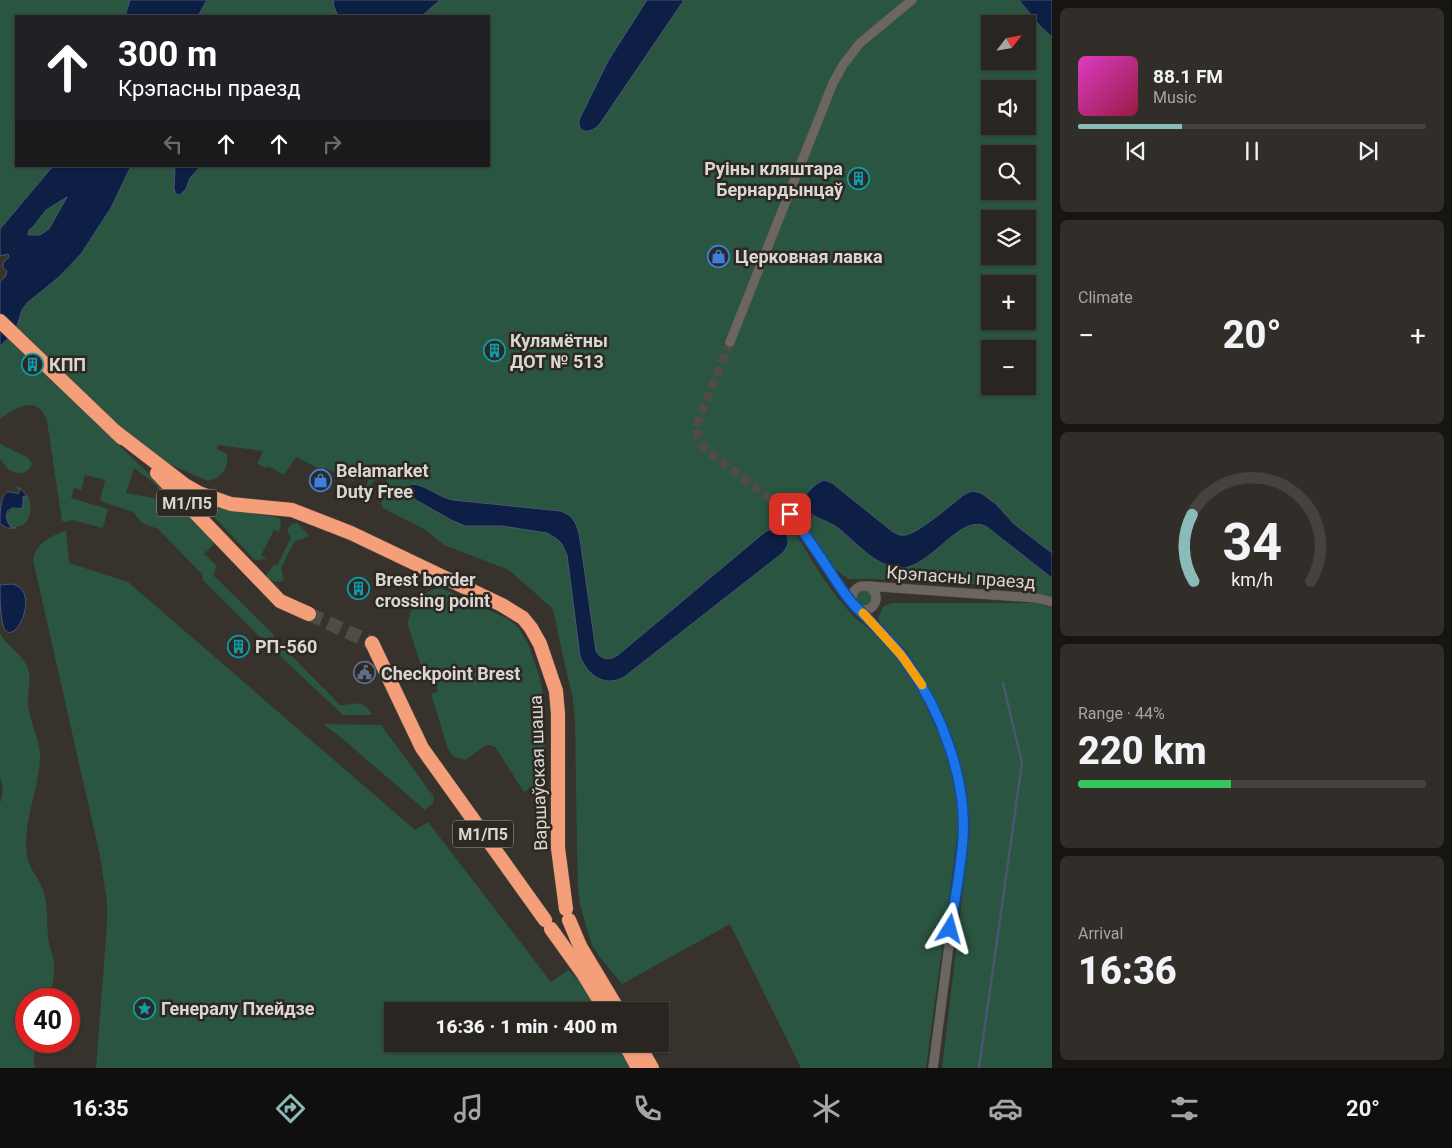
<!DOCTYPE html>
<meta charset="utf-8">
<style>
:root{--surface:#292621;--page:#312e2a;--text:#f1f3f6;--muted:#a5a5a5;--line:#45433f;--accent:#8bbbb9}
body{margin:0;font-family:Roboto,sans-serif;background:var(--page);color:var(--text);height:100vh;display:flex;flex-direction:column;font-size:19px;white-space:nowrap}
*{box-sizing:border-box;margin:0}
p{font-size:16px;color:var(--muted)}
.icon{flex:none;width:28px;height:28px;fill:none;stroke:currentColor;stroke-width:2;stroke-linecap:round;stroke-linejoin:round}
.map{position:relative;flex:1;overflow:hidden}
.panel{display:flex;flex-direction:column;gap:8px;padding:8px;background:#171512;width:400px}
.panel>*{flex:none}
.hud{position:absolute;left:15px;top:15px;width:475px;height:152px;border-radius:0px;box-shadow:0 1px 4px #0004,0 0 0 1px var(--line);background:#202124;color:#fff;overflow:hidden}
.needle{width:32px;rotate:59deg}
.controls{position:absolute;left:981px;top:15px;display:grid;gap:10px}
.controls a{display:grid;place-items:center;width:55px;height:55px;border-radius:0px;background:var(--surface);box-shadow:0 1px 4px #0004,0 0 0 1px var(--line);font-size:25px}
.speed{position:absolute;left:15px;top:988px;display:flex;gap:10px;font-size:25px;font-weight:700;text-align:center}
.speed>*{display:grid;place-content:center;width:65px;height:65px;border-radius:50%;background:var(--surface);box-shadow:0 1px 4px #0004,0 0 0 1px var(--line);line-height:1}
.speed .limit{border:8px solid #d22;background:#fff;color:#111}
.pin{position:absolute;display:grid;place-items:center;width:42px;height:42px;color:#fff;margin:-21px;border-radius:10px;box-shadow:0 2px 8px #0006}
.me{position:absolute;width:55px;margin:-28px;rotate:8deg;stroke-linejoin:round;filter:drop-shadow(0 0 4px #0008)}
.turn{display:flex;align-items:center;gap:18px;height:105px;padding:0 20px;font-size:22px}
.turn .icon{width:65px;height:65px;stroke-width:2.5}
.turn b{display:block;font-size:35px;line-height:42px}
.lanes{display:flex;align-items:center;height:48px;padding:0 20px;background:#0003;justify-content:center;gap:25px;direction:ltr}
.lanes .off{opacity:.35}
.big{font-size:38px;font-weight:800;line-height:1.1}
.panel .tile{flex:1;display:flex;flex-direction:column;justify-content:center;gap:8px;min-width:0;padding:0 18px;border-radius:8px;background:var(--page)}
.panel .dial{align-items:center;gap:0}
.dial svg{height:130px;overflow:visible;fill:none;stroke:var(--line);stroke-width:7;stroke-linecap:round;text-anchor:middle}
.dial text{fill:var(--text);stroke:none}
.song{display:flex;align-items:center;gap:15px}
.cover{width:60px;height:60px;border-radius:8px;background:linear-gradient(135deg,hsl(310 70% 55%),hsl(340 70% 35%))}
.played{height:5px;border-radius:2px;background:linear-gradient(90deg,var(--accent) 30%,var(--line) 30%)}
.keys{display:flex;justify-content:space-around;direction:ltr}
.heat{display:flex;justify-content:space-between;align-items:center;font-size:28px;direction:ltr}
.charge{height:8px;border-radius:4px;background:linear-gradient(90deg,#34c759 44%,var(--line) 0)}
.trip{position:absolute;left:384px;top:1002px;width:285px;height:50px;border-radius:0px;background:var(--surface);box-shadow:0 1px 4px #0004,0 0 0 1px var(--line);font-weight:800;line-height:50px;text-align:center}
.dock{display:flex;height:80px;justify-content:space-around;align-items:center;background:#100f0d;color:var(--muted)}
.dock .icon{width:35px;height:35px}
.dock .selected{color:var(--accent)}
.dock b{font-size:22px;color:var(--text)}
main{display:flex;flex:1;min-height:0}
.map>svg:first-child{display:block}
.green{fill:#2a5541;fill-rule:evenodd}
.water{fill:#0d1f45;stroke:#4a5670;fill-rule:evenodd}
.lines{fill:none;stroke-linecap:round;stroke-linejoin:round}
.stream{stroke:#4a5670;stroke-width:2.5}
.minor-tunnel{stroke:#4f4b45;stroke-width:9;stroke-dasharray:9 4.5;stroke-linecap:butt}
.highway-tunnel{stroke:#4f4b45;stroke-width:14;stroke-dasharray:14 7;stroke-linecap:butt}
.minor-casing{stroke:#534f49;stroke-width:10}
.highway-casing{stroke:#534f49;stroke-width:15}
.minor{stroke:#6c6660;stroke-width:9}
.highway{stroke:#f59e7a;stroke-width:14}
.route-casing{stroke:#114b97;stroke-width:12}
.route{stroke:#1a73e8;stroke-width:9}
.slow{stroke:#f59e0b;stroke-width:9}
.labels{text-anchor:middle;dominant-baseline:central;stroke-width:5;stroke-linejoin:round;paint-order:stroke}
.shield{fill:#2d2822;stroke:#a6a29e;stroke-width:1}
.shield-label{font-size:16px;font-weight:bold;fill:#dad7d3}
.poi-label{font-size:18px;font-weight:bold;fill:#dad7d3;stroke:#2d2822;text-anchor:start}
.street-label{font-size:18px;fill:#dad7d3;stroke:#2d2822}
</style>
<main>
<div class="map">
<svg width="1052" height="1068" viewBox="0 0 1052 1068">
<rect width="100%" height="100%" fill="#37322c"/>
<!-- green -->
<g class="green">
<path d="M0,0H130L125,16H16V166H53L0,229Z"/>
<path d="M207,0H1019L1041,27L1052,37V553L1014,524L996,504L981,493L972,491L965,494C953,503 918,534 905,535C900,536 897,534 893,532L832,483L804,504L805,507L788,522C807,551 824,584 848,610C859,624 876,632 888,645C928,692 957,756 958,819C959,830 956,842 955,853L926,1068H801L730,924L622,984L599,956L592,945L580,905L578,888L577,849L575,720L572,694L563,657L554,614L552,608L509,570L444,545L424,529L383,508L381,503L389,489C388,484 387,479 383,478C372,475 369,493 364,499L362,496L368,481L367,478L358,476L355,477L353,481L325,468L324,471L296,457L284,475L268,466L266,468L257,464L263,451L218,445L217,449L227,454C230,466 221,479 208,481L167,463L138,444L52,360L49,362L16,329L24,306L70,267L97,229L111,208L131,166H489V16H198ZM990,24H1028V61H990ZM990,89H1028V126H990ZM990,154H1028V191H990ZM990,219H1028V256H990ZM990,284H1028V321H990ZM990,349H1028V386H990Z"/>
<path d="M67,197L49,229L40,235H28L29,230L33,227L46,210Z"/>
<path d="M9,337L29,357L24,362L34,372L38,368L163,487L165,495L155,484L134,468L126,493L176,502L215,543L204,554L217,566L213,575L274,635L273,642L269,646L203,580L202,574L158,529L142,523L133,512L100,501L105,480L85,475L81,490L74,488L71,498L108,509L103,528L72,520L66,522L62,521L47,421C37,394 17,407 0,419V346Z"/>
<path d="M0,444L27,457L32,463C30,474 17,476 8,469C5,466 3,462 0,459Z"/>
<path d="M25,496L28,497C35,510 28,530 11,527C5,522 5,514 12,508L18,509L23,497Z"/>
<path d="M219,508L271,516L279,518L281,522L279,532L274,530L261,555L267,559L255,560L215,518Z"/>
<path d="M813,516C820,519 827,521 834,525C854,538 872,565 897,568C929,572 956,517 984,525L1052,578V598L1023,589L989,584H946L877,579H848L835,569L808,529L807,523Z"/>
<path d="M297,523L306,532L309,536L294,542L281,568L284,580C277,583 269,582 266,575L273,566L278,564L291,538L288,533V528L292,524Z"/>
<path d="M66,530L69,563L128,582L415,830L428,822L551,982L568,970L585,987L600,1011H392V1044H619L632,1068H96L107,924V902L100,856L33,560C36,542 51,537 66,530Z"/>
<circle cx="864" cy="598" r="10"/>
<path d="M439,588L448,591L508,619L519,628L529,646L540,679L543,694L545,713V778L524,792L495,747L490,745H486L465,760L454,757L448,749L431,694L438,691L432,673L424,675L408,625C408,608 422,591 439,588Z"/>
<path d="M891,603H1039L1052,608V1068H942L968,848V816L964,778L952,742L939,709L924,679L907,652L881,625L878,618L883,607Z"/>
<path d="M0,633C7,647 23,654 28,669C32,680 27,691 28,703C29,721 39,736 40,754C40,789 22,821 27,856C29,869 39,878 43,890C49,908 46,926 49,943C50,948 52,953 53,958C56,972 53,986 48,999H26V1041H35L34,1060L35,1068H0V803C3,795 4,786 0,778Z"/>
<path d="M281,645L340,705C357,704 362,699 372,714L371,715H343L278,654Z"/>
<path d="M323,724L381,725L434,797L433,803L425,810L338,735Z"/>
</g>
<!-- water -->
<g class="water">
<path d="M130,0H207L198,16H125Z"/>
<path d="M333,0H440L422,16H338L334,7Z"/>
<path d="M647,0H684L599,125C591,133 578,135 579,120L608,61Z"/>
<path d="M1019,0H1052V37L1041,27Z"/>
<path d="M53,166H131L111,208L81,254L59,277L27,303L22,310L16,329L11,336L0,346V281L5,277L7,271L3,268V263L9,257L8,254L0,256V229ZM67,197L49,229L40,235H28L29,230L33,227L46,210Z"/>
<path d="M175,166H201L190,178L186,189L180,195L176,194L174,189Z"/>
<path d="M824,480L832,483L893,532C897,534 900,536 905,535C918,534 953,503 965,494L972,491L981,493L996,504L1014,524L1052,553V578L987,527C960,511 930,571 898,568C874,565 856,542 838,528C829,520 793,514 806,495C810,489 818,482 824,480Z"/>
<path d="M412,484C426,485 438,497 453,500L560,511C574,515 578,526 580,539L596,651C601,660 609,661 618,655L765,532L773,528L781,529C791,537 790,547 780,555L624,677C605,688 587,675 580,656L567,555L562,544L557,539L547,533L502,526H465L451,520L409,496L407,490L410,485Z"/>
<path d="M17,487L22,490L28,497L25,496L23,497V504L22,508C19,509 16,508 13,508C3,510 6,522 11,527L16,528H7L0,524C0,515 0,490 10,492C13,492 16,493 18,494L20,490Z"/>
<path d="M12,584C42,590 15,649 4,628C0,616 0,598 0,585Z"/>
</g>
<g class="lines">
<!-- stream -->
<path class="stream" d="M979,1068L1022,763L1003,683"/>
<!-- minor-tunnel -->
<path class="minor-tunnel" d="M730,342L697,424L698,437L705,449L785,510"/>
<!-- highway-tunnel -->
<path class="highway-tunnel" d="M309,614L372,643"/>
<defs>
<g id="minor">
<path d="M730,342L833,83L843,65L860,43L912,0"/>
<path d="M785,510L802,531L840,587L853,603"/>
<circle cx="864" cy="598" r="12"/>
<path d="M867,586L1037,598L1052,602"/>
<path d="M859,609L901,655L921,683L939,719L950,748L960,791L963,838L933,1068"/>
</g>
<g id="highway">
<path d="M0,321L122,438"/>
<path d="M116,432L185,485L199,493L231,504L292,510L351,533L502,605L523,618L531,628L540,644L556,691L558,714V848L566,909"/>
<path d="M157,473L280,601L309,614"/>
<path d="M372,643L422,748L545,920"/>
<path d="M569,920L580,946L619,1011"/>
<path d="M551,929L584,975L606,1011"/>
<path d="M625,1044L638,1068"/>
<path d="M638,1044L652,1068"/>
</g>
</defs>
<!-- minor casing -->
<use href="#minor" class="minor-casing"/>
<!-- highway casing -->
<use href="#highway" class="highway-casing"/>
<!-- minor -->
<use href="#minor" class="minor"/>
<!-- highway -->
<use href="#highway" class="highway"/>
</g>
<g class="lines">
<defs>
<path id="route" d="M790,514C803,531 815,549 827,567C836,581 845,596 856,607C874,625 893,643 907,663C941,711 967,779 963,838C961,868 955,899 950,929"/>
</defs>
<!-- route casing -->
<use href="#route" class="route-casing"/>
<!-- route -->
<use href="#route" class="route"/>
<!-- slow -->
<path class="slow" d="M863,613L901,655L922,685"/>
</g>
<!-- icons -->
<defs>
<symbol id="building-ring" viewBox="-11 -11 22 22"><circle r="9.5" fill="#2d2822" stroke="#0f9aa8" stroke-width="1.5"/><path d="M-4-6H4V6H1V3H-1V6H-4ZM-2.5-4.3h1.7v1.8h-1.7ZM.8-4.3h1.7v1.8H.8ZM-2.5-1h1.7V.8h-1.7ZM.8-1h1.7V.8H.8Z" fill="#0f9aa8"/></symbol>
<symbol id="shop-ring" viewBox="-11 -11 22 22"><circle r="9.5" fill="#2d2822" stroke="#3f7fe0" stroke-width="1.5"/><path d="M-5-2.5h2.3a2.7 3.5 0 0 1 5.4 0H5L5.5 6h-11ZM-1.5-2.5h3a1.5 2.3 0 0 0-3 0Z" fill="#3f7fe0"/></symbol>
<symbol id="civic-ring" viewBox="-11 -11 22 22"><circle r="9.5" fill="#2d2822" stroke="#5c6f8a" stroke-width="1.5"/><path d="M-.6-6.5H3V-4.5H.6V-3L4-1V1h2V6H-6V1h2V-1L-.6-3ZM-1.2 2.5V6h2.4V2.5Z" fill="#5c6f8a"/></symbol>
<symbol id="sight-ring" viewBox="-11 -11 22 22"><circle r="9.5" fill="#2d2822" stroke="#0f9aa8" stroke-width="1.5"/><path d="M0-6L1.8-2.2L6-1.7L2.9 1.2L3.7 5.4L0 3.3L-3.7 5.4L-2.9 1.2L-6-1.7L-1.8-2.2Z" fill="#0f9aa8"/></symbol>
</defs>
<g fill-rule="evenodd">
<use href="#building-ring" x="846" y="166" width="25" height="25"/>
<use href="#shop-ring" x="706" y="244" width="25" height="25"/>
<use href="#building-ring" x="482" y="338" width="25" height="25"/>
<use href="#building-ring" x="20" y="352" width="25" height="25"/>
<use href="#shop-ring" x="308" y="468" width="25" height="25"/>
<use href="#building-ring" x="346" y="576" width="25" height="25"/>
<use href="#building-ring" x="226" y="634" width="25" height="25"/>
<use href="#civic-ring" x="352" y="660" width="25" height="25"/>
<use href="#sight-ring" x="132" y="996" width="25" height="25"/>
</g>
<g class="labels">
<!-- shield labels -->
<g class="shield">
<rect x="157" y="489.5" width="60" height="27" rx="4"/>
<rect x="453" y="820.5" width="60" height="27" rx="4"/>
</g>
<g class="shield-label">
<text x="187" y="503">М1/П5</text>
<text x="483" y="834">М1/П5</text>
</g>
<!-- poi labels -->
<g class="poi-label">
<text x="843" y="168" text-anchor="end">Руіны кляштара<tspan x="843" dy="21">Бернардынцаў</tspan></text>
<text x="735" y="256">Церковная лавка</text>
<text x="510" y="340">Кулямётны<tspan x="510" dy="21">ДОТ № 513</tspan></text>
<text x="49" y="364">КПП</text>
<text x="336" y="470">Belamarket<tspan x="336" dy="21">Duty Free</tspan></text>
<text x="375" y="579">Brest border<tspan x="375" dy="21">crossing point</tspan></text>
<text x="255" y="646">РП-560</text>
<text x="381" y="673">Checkpoint Brest</text>
<text x="161" y="1008">Генералу Пхейдзе</text>
</g>
<!-- street labels -->
<g class="street-label">
<text transform="translate(961 577) rotate(4)">Крэпасны праезд</text>
<text transform="translate(538 773) rotate(-92)">Варшаўская шаша</text>
</g>
</g>
</svg>
<div class="controls">
<a><svg class="needle" viewBox="-14 -14 28 28"><path d="M0-13l5 13h-10z" fill="#e53935"/><path d="M0 13l5-13h-10z" fill="#a5a5a5"/></svg></a>
<a><svg class="icon" aria-label="sound" viewBox="0 0 24 24"><path d="M4 9h4l5-4v14l-5-4H4zM17 9q2 3 0 6"/></svg></a>
<a><svg class="icon" aria-label="search" viewBox="0 0 24 24"><circle cx="10" cy="10" r="6"/><path d="M15 15l6 6"/></svg></a>
<a><svg class="icon" aria-label="layers" viewBox="0 0 24 24"><path d="M12 4l9 5-9 5-9-5zM3 14l9 5 9-5"/></svg></a>
<a>+</a>
<a>−</a>
</div>
<div class="speed"><div class="limit">40</div></div>
<div class="pin" style="left:790px;top:514px;background:#d93025"><svg class="icon" aria-label="arrive" viewBox="0 0 24 24"><path d="M6 21V4h12l-3 4 3 4H6"/></svg></div>
<svg class="me" style="left:950px;top:929px" viewBox="-20 -20 40 40"><path d="M0-17L14 15 0 8-14 15z" fill="#1a73e8" stroke="#fff" stroke-width="4"/></svg>
<div class="trip">16:36 · 1 min · 400 m</div>
<div class="hud">
<div class="turn"><svg class="icon" aria-label="ahead" viewBox="0 0 24 24"><path d="M12 20V5M6 11l6-6 6 6"/></svg><div><b>300 m</b>Крэпасны праезд</div></div>
<div class="lanes"><svg class="icon off" aria-label="left" viewBox="0 0 24 24"><path d="M17 20v-9H6M10 6l-5 5 5 5"/></svg><svg class="icon" aria-label="ahead" viewBox="0 0 24 24"><path d="M12 20V5M6 11l6-6 6 6"/></svg><svg class="icon" aria-label="ahead" viewBox="0 0 24 24"><path d="M12 20V5M6 11l6-6 6 6"/></svg><svg class="icon off" aria-label="right" viewBox="0 0 24 24"><path d="M7 20v-9h11M14 6l5 5-5 5"/></svg></div>
</div>
</div>
<section class="panel">
<div class="tile">
<div class="song"><i class="cover"></i><div><b>88.1 FM</b><p>Music</p></div></div>
<div class="played"></div>
<div class="keys"><svg class="icon" aria-label="previous" viewBox="0 0 24 24"><path d="M18 5L8 12l10 7zM5 5v14"/></svg><svg class="icon" aria-label="pause" viewBox="0 0 24 24"><path d="M8 5v14M16 5v14"/></svg><svg class="icon" aria-label="next" viewBox="0 0 24 24"><path d="M6 5l10 7-10 7zM19 5v14"/></svg></div>
</div>
<div class="tile"><p>Climate</p>
<div class="heat"><a>−</a><b class="big">20°</b><a>+</a></div>
</div>
<div class="tile dial"><svg viewBox="0 0 100 80">
<path d="M14 69A42 42 0 1 1 86 69"/>
<path d="M14 69A42 42 0 0 1 13 28" stroke="#8bbbb9"/>
<text x="50" y="56" font-size="32" font-weight="700">34</text>
<text x="50" y="72" font-size="11">km/h</text>
</svg></div>
<div class="tile"><p>Range · 44%</p><b class="big">220 km</b><div class="charge"></div></div>
<div class="tile"><p>Arrival</p><b class="big">16:36</b></div>
</section>
</main>
<nav class="dock">
<b>16:35</b>
<svg class="icon selected" aria-label="directions" viewBox="0 0 24 24"><path d="M12 3l9 9-9 9-9-9zM9 14v-3h6M13 9l2 2-2 2"/></svg>
<svg class="icon" aria-label="music" viewBox="0 0 24 24"><path d="M9 18V5l10-2v13"/><circle cx="6" cy="18" r="3"/><circle cx="16" cy="16" r="3"/></svg>
<svg class="icon" aria-label="phone" viewBox="0 0 24 24"><path d="M5 4h4l2 5-3 2q2 4 5 5l2-3 5 2v4C11 20 4 13 5 4z"/></svg>
<svg class="icon" aria-label="climate" viewBox="0 0 24 24"><path d="M12 3v18M4 7l16 10M4 17L20 7"/></svg>
<svg class="icon" aria-label="car" viewBox="0 0 24 24"><path d="M5 17H2v-5l4-1 3-4h7l3 4 3 1v5h-3M9 17h6M6 11h13"/><circle cx="7" cy="17" r="2"/><circle cx="17" cy="17" r="2"/></svg>
<svg class="icon" aria-label="filters" viewBox="0 0 24 24"><path d="M4 7h16M4 17h16"/><circle cx="9" cy="7" r="2"/><circle cx="15" cy="17" r="2"/></svg>
<b>20°</b>
</nav>
